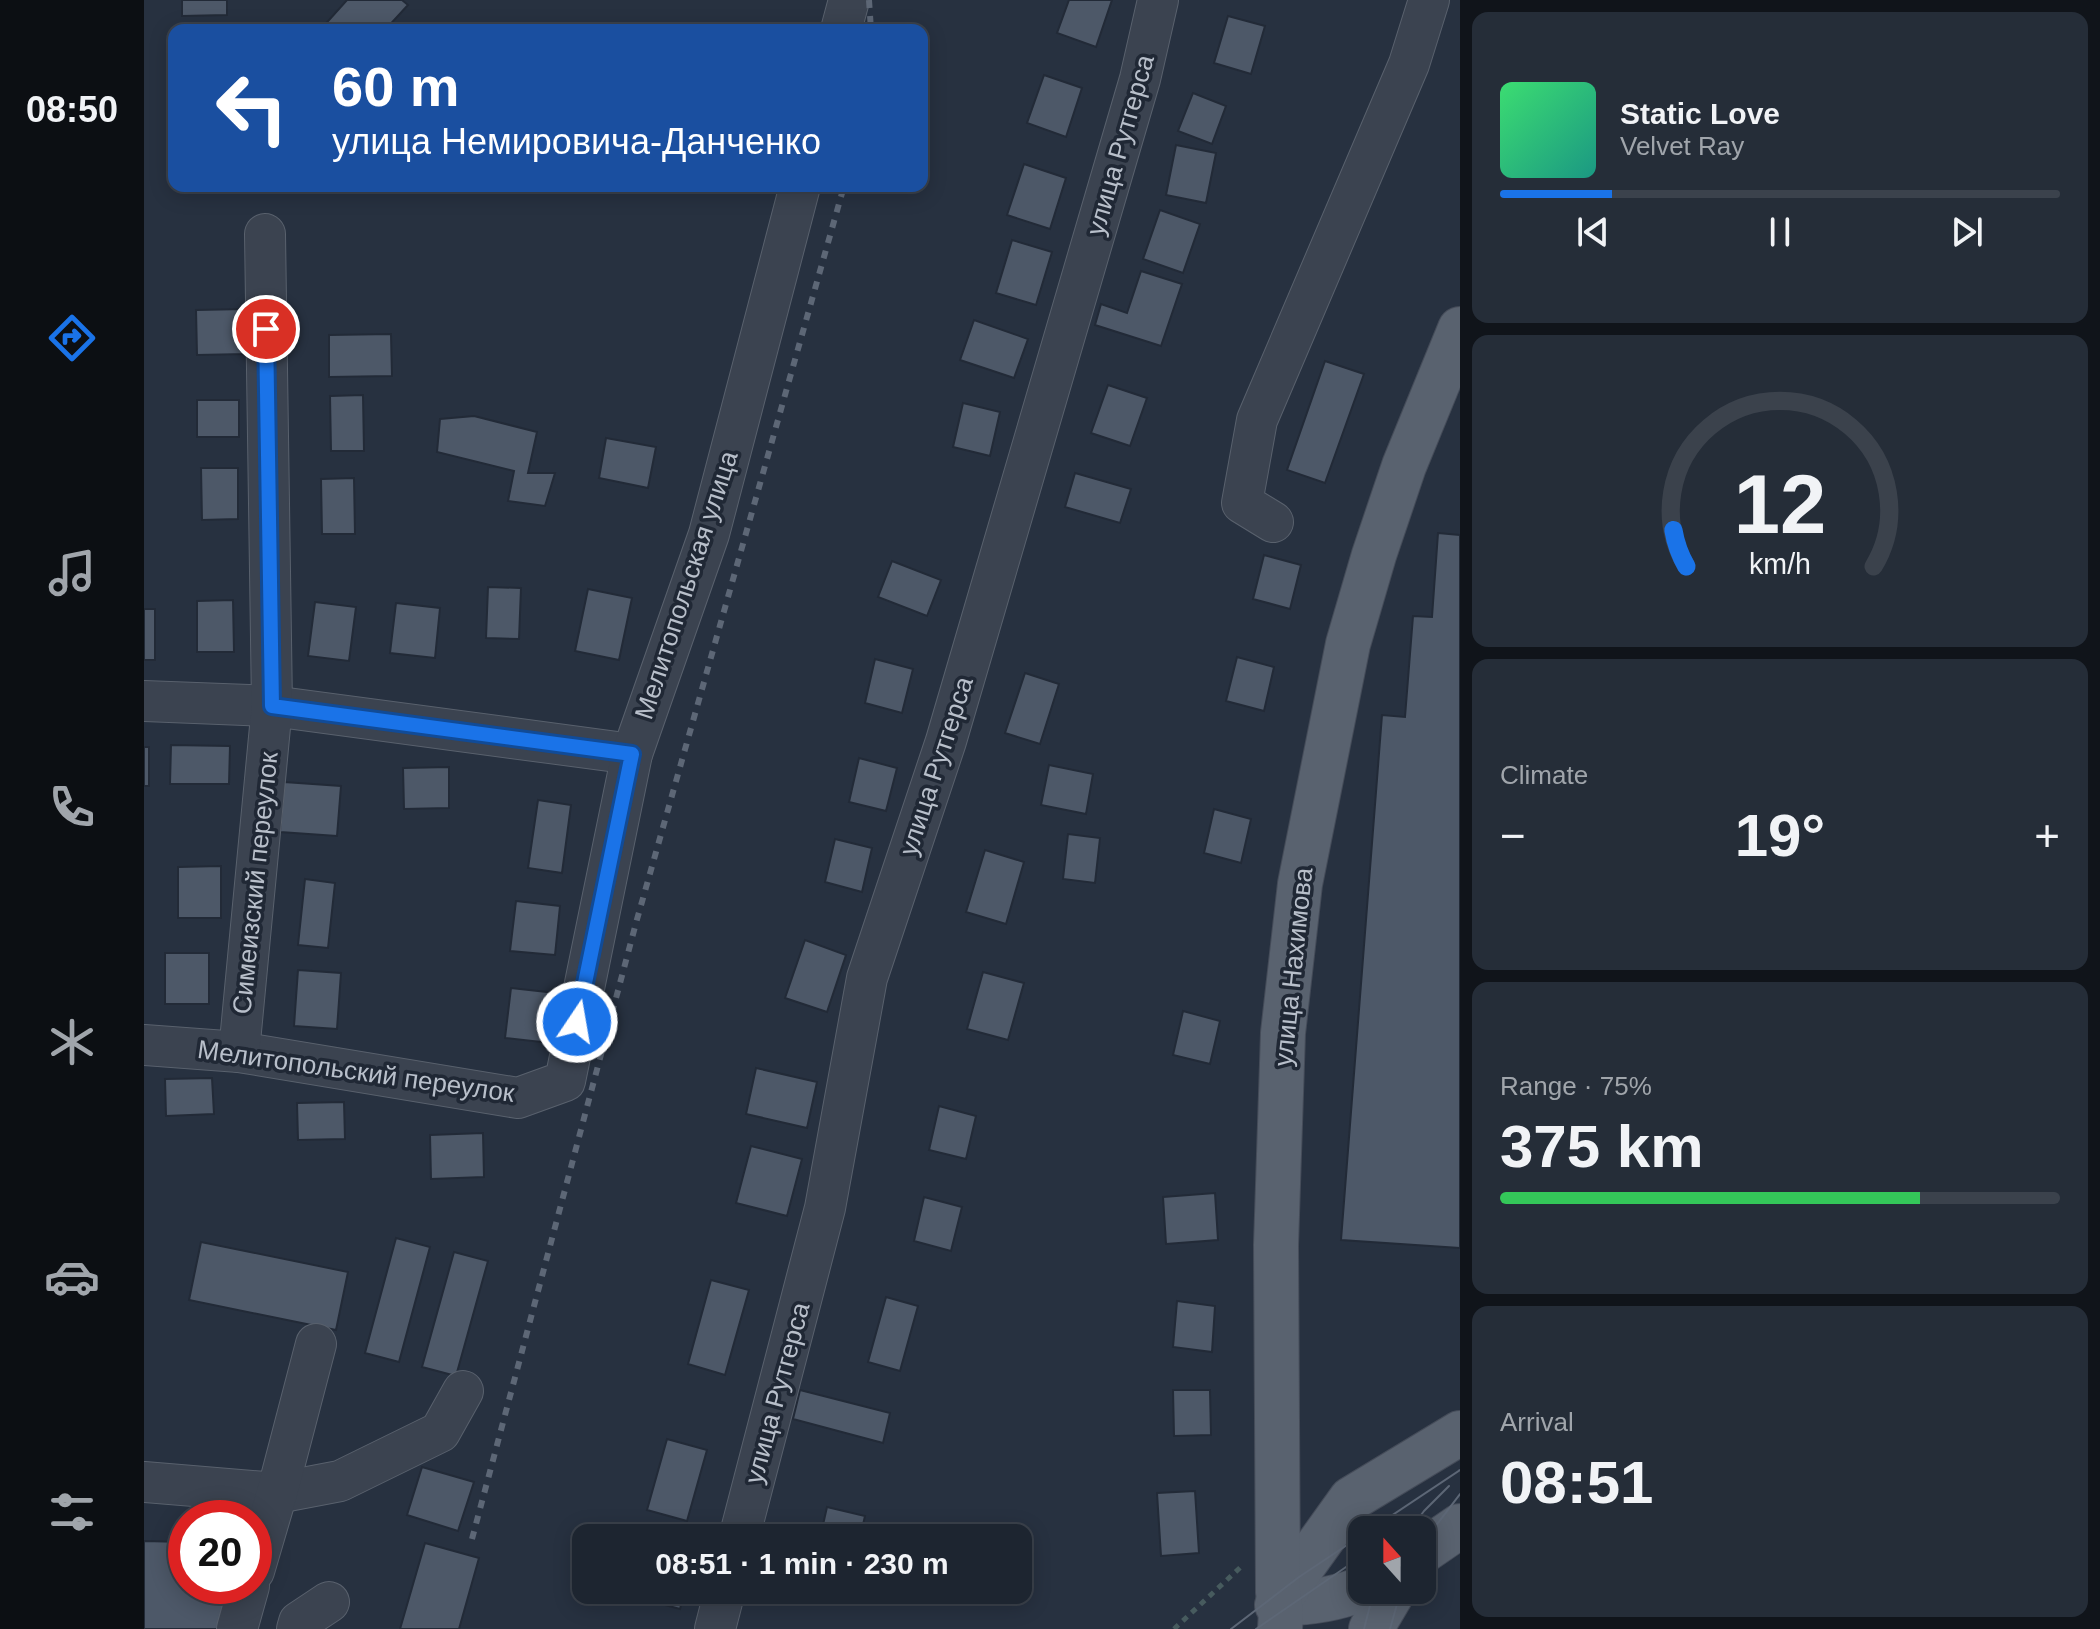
<!DOCTYPE html>
<meta charset="utf-8">
<style>
:root{--surface:#1d2530;--page:#252d38;--text:#f1f3f6;--muted:#a0a5ab;--line:#3b424c;--accent:#1a73e8}
body{margin:0;font-family:Helvetica,sans-serif;background:var(--page);color:var(--text);height:100vh;display:flex;flex-direction:column;font-size:30px;white-space:nowrap}
*{box-sizing:border-box;margin:0}
p{font-size:26px;color:var(--muted)}
.icon{flex:none;width:44px;height:44px;fill:none;stroke:currentColor;stroke-width:2;stroke-linecap:round;stroke-linejoin:round}
.map{position:relative;flex:1;overflow:hidden}
.sheet{display:flex;flex-direction:column;gap:12px;padding:12px;background:#10141a;width:640px}
.sheet>*{flex:none}
.hud{position:absolute;left:24px;top:24px;width:760px;height:168px;border-radius:16px;box-shadow:0 4px 20px #0003,0 0 0 2px var(--line);background:#1a4fa0;color:#fff;overflow:hidden}
.needle{width:52px;rotate:339deg}
.fabs{position:absolute;left:1204px;top:1516px;display:grid;gap:16px}
.fabs a{display:grid;place-items:center;width:88px;height:88px;border-radius:16px;background:var(--surface);box-shadow:0 4px 20px #0003,0 0 0 2px var(--line);font-size:40px}
.speed{position:absolute;left:24px;top:1500px;display:flex;gap:16px;font-size:40px;font-weight:700;text-align:center}
.speed>*{display:grid;place-content:center;width:104px;height:104px;border-radius:50%;background:var(--surface);box-shadow:0 4px 20px #0003,0 0 0 2px var(--line);line-height:1}
.speed .limit{border:12px solid #d22;background:#fff;color:#111}
.pin{position:absolute;display:grid;place-items:center;width:68px;height:68px;color:#fff;margin:-34px;border:4px solid #fff;border-radius:50%;box-shadow:0 2px 8px #0007}
.me{position:absolute;width:88px;margin:-44px;rotate:12deg;stroke-linejoin:round;filter:drop-shadow(0 0 6px #0008)}
.turn{display:flex;align-items:center;gap:28px;height:168px;padding:0 32px;font-size:36px}
.turn .icon{width:104px;height:104px;stroke-width:2.5}
.turn b{display:block;font-size:56px;line-height:68px}
.big{font-size:60px;font-weight:700;line-height:1.1}
.sheet .widget{flex:1;display:flex;flex-direction:column;justify-content:center;gap:12px;min-width:0;padding:0 28px;border-radius:16px;background:var(--page)}
.sheet .dial{align-items:center;gap:0}
.dial svg{height:208px;overflow:visible;fill:none;stroke:var(--line);stroke-width:7;stroke-linecap:round;text-anchor:middle}
.dial text{fill:var(--text);stroke:none}
.song{display:flex;align-items:center;gap:24px}
.cover{width:96px;height:96px;border-radius:12px;background:linear-gradient(135deg,hsl(140 70% 55%),hsl(170 70% 35%))}
.played{height:8px;border-radius:4px;background:linear-gradient(90deg,var(--accent) 20%,var(--line) 20%)}
.keys{display:flex;justify-content:space-around;direction:ltr}
.heat{display:flex;justify-content:space-between;align-items:center;font-size:44px;direction:ltr}
.charge{height:12px;border-radius:6px;background:linear-gradient(90deg,#34c759 75%,var(--line) 0)}
.trip{position:absolute;left:428px;top:1524px;width:460px;height:80px;border-radius:16px;background:var(--surface);box-shadow:0 4px 20px #0003,0 0 0 2px var(--line);font-weight:700;line-height:80px;text-align:center}
main{display:flex;flex:1;min-height:0}
.menu{display:flex;flex-direction:column;width:144px;justify-content:space-around;align-items:center;background:#0c0f13;color:var(--muted)}
.menu .icon{width:56px;height:56px}
.menu .on{color:var(--accent)}
.menu b{font-size:36px;color:var(--text)}
.map>svg:first-child{display:block}
.building{fill:#4d5868;stroke:#222a37;stroke-width:2}
.lines{fill:none;stroke-linecap:round;stroke-linejoin:round}
.minor-casing{stroke:#59616d;stroke-width:42}
.major-casing{stroke:#454c59;stroke-width:46}
.path{stroke:#475b5e;stroke-width:5;stroke-dasharray:6 6;stroke-linecap:butt}
.minor{stroke:#3b4350;stroke-width:40}
.major{stroke:#59626f;stroke-width:44}
.tram{stroke:#5d6776;stroke-width:2}
.rail{stroke:#5d6776;stroke-width:6;stroke-dasharray:8 8;stroke-linecap:butt}
.route-casing{stroke:#114b97;stroke-width:20}
.route{stroke:#1a73e8;stroke-width:14}
.labels{text-anchor:middle;dominant-baseline:central;stroke-width:7;stroke-linejoin:round;paint-order:stroke}
.street-label{font-size:26px;fill:#b8bfca;stroke:#202835}
</style>
<main>
<nav class="menu">
<b>08:50</b>
<svg class="icon on" aria-label="directions" viewBox="0 0 24 24"><path d="M12 3l9 9-9 9-9-9zM9 14v-3h6M13 9l2 2-2 2"/></svg>
<svg class="icon" aria-label="music" viewBox="0 0 24 24"><path d="M9 18V5l10-2v13"/><circle cx="6" cy="18" r="3"/><circle cx="16" cy="16" r="3"/></svg>
<svg class="icon" aria-label="phone" viewBox="0 0 24 24"><path d="M5 4h4l2 5-3 2q2 4 5 5l2-3 5 2v4C11 20 4 13 5 4z"/></svg>
<svg class="icon" aria-label="climate" viewBox="0 0 24 24"><path d="M12 3v18M4 7l16 10M4 17L20 7"/></svg>
<svg class="icon" aria-label="car" viewBox="0 0 24 24"><path d="M5 17H2v-5l4-1 3-4h7l3 4 3 1v5h-3M9 17h6M6 11h13"/><circle cx="7" cy="17" r="2"/><circle cx="17" cy="17" r="2"/></svg>
<svg class="icon" aria-label="filters" viewBox="0 0 24 24"><path d="M4 7h16M4 17h16"/><circle cx="9" cy="7" r="2"/><circle cx="15" cy="17" r="2"/></svg>
</nav>
<div class="map">
<svg width="1316" height="1629" viewBox="0 0 1316 1629">
<rect width="100%" height="100%" fill="#273140"/>
<!-- building -->
<g class="building">
<path d="M38,0H83V15L38,16Z"/>
<path d="M203,0H258L264,5L241,30H176Z"/>
<path d="M925,0H968L952,47L913,33Z"/>
<path d="M1084,16L1121,26L1107,74L1070,63Z"/>
<path d="M900,75L938,88L922,137L883,123Z"/>
<path d="M1049,93L1082,106L1068,144L1034,131Z"/>
<path d="M1032,145L1072,153L1062,203L1022,195Z"/>
<path d="M880,164L922,178L906,229L863,215Z"/>
<path d="M1016,210L1056,224L1039,273L999,259Z"/>
<path d="M868,240L908,252L892,305L852,293Z"/>
<path d="M997,271L1038,284L1017,346L951,325L957,304L983,313Z"/>
<path d="M101,309L102,354L53,355L52,310Z"/>
<path d="M830,320L884,339L870,378L816,360Z"/>
<path d="M247,334L248,376L185,377V335Z"/>
<path d="M1181,361L1220,374L1181,483L1143,470Z"/>
<path d="M964,385L1003,398L986,446L947,433Z"/>
<path d="M219,395L220,451H187L186,396Z"/>
<rect x="53" y="400" width="42" height="37"/>
<path d="M819,403L856,412L846,456L809,447Z"/>
<path d="M330,416L393,432L384,473H411L401,506L364,501L370,471L293,452L296,419Z"/>
<path d="M462,438L512,447L504,488L455,478Z"/>
<path d="M57,468H94V519L58,520Z"/>
<path d="M931,473L987,489L976,523L921,507Z"/>
<path d="M210,478L211,534H178L177,479Z"/>
<path d="M1294,533L1316,535V1248L1197,1240L1238,715L1261,717L1269,616L1288,617Z"/>
<path d="M1120,555L1157,565L1146,609L1109,599Z"/>
<path d="M748,561L797,580L783,616L734,597Z"/>
<path d="M344,587L377,588L375,639L342,638Z"/>
<path d="M444,589L488,598L475,660L431,651Z"/>
<path d="M89,600L90,652H53V601Z"/>
<path d="M171,602L212,607L205,661L164,656Z"/>
<path d="M252,603L296,608L291,658L246,653Z"/>
<rect x="0" y="609" width="11" height="51"/>
<path d="M1093,657L1130,667L1120,711L1082,701Z"/>
<path d="M731,659L769,669L758,713L721,703Z"/>
<path d="M881,673L915,684L896,744L861,733Z"/>
<path d="M27,745L86,746L85,784H26Z"/>
<rect x="0" y="747" width="5" height="39"/>
<path d="M715,758L753,768L742,811L705,802Z"/>
<path d="M905,765L949,774L942,814L897,805Z"/>
<path d="M305,767V808L260,809L259,768Z"/>
<path d="M140,782L197,786L193,836L136,832Z"/>
<path d="M394,800L427,805L418,873L384,868Z"/>
<path d="M1070,809L1107,819L1097,863L1060,853Z"/>
<path d="M924,834L956,838L951,883L919,879Z"/>
<path d="M691,839L728,848L718,892L681,882Z"/>
<path d="M841,850L880,862L862,924L822,912Z"/>
<path d="M77,866V918H34V867Z"/>
<path d="M161,879L191,883L184,948L154,945Z"/>
<path d="M372,901L416,906L411,955L366,951Z"/>
<path d="M661,940L702,955L683,1012L641,998Z"/>
<rect x="21" y="953" width="44" height="51"/>
<path d="M154,970L197,973L193,1029L150,1026Z"/>
<path d="M839,972L880,983L864,1040L823,1029Z"/>
<path d="M367,988L412,993L406,1043L361,1038Z"/>
<path d="M1039,1011L1076,1021L1066,1064L1029,1055Z"/>
<path d="M612,1068L673,1082L663,1128L602,1114Z"/>
<path d="M68,1078L70,1114L22,1116L21,1079Z"/>
<path d="M200,1102L201,1139L154,1140L153,1103Z"/>
<path d="M795,1106L832,1116L822,1159L785,1150Z"/>
<path d="M339,1133L340,1177L287,1179L286,1135Z"/>
<path d="M607,1146L658,1159L643,1216L592,1203Z"/>
<path d="M1071,1193L1074,1240L1022,1244L1019,1197Z"/>
<path d="M780,1197L818,1207L807,1251L770,1241Z"/>
<path d="M252,1238L286,1247L255,1362L221,1353Z"/>
<path d="M57,1242L204,1272L192,1330L45,1300Z"/>
<path d="M310,1252L344,1261L312,1376L278,1367Z"/>
<path d="M567,1280L605,1290L581,1375L544,1364Z"/>
<path d="M742,1297L774,1306L756,1371L724,1362Z"/>
<path d="M1033,1301L1071,1306L1068,1352L1029,1347Z"/>
<path d="M656,1390L746,1413L739,1443L649,1419Z"/>
<path d="M1029,1390H1066L1067,1435L1030,1436Z"/>
<path d="M523,1439L563,1450L543,1521L503,1510Z"/>
<path d="M278,1467L330,1482L314,1531L263,1515Z"/>
<path d="M1051,1491L1055,1553L1017,1556L1013,1493Z"/>
<path d="M683,1507L721,1516L716,1538H676Z"/>
<path d="M0,1541L42,1542V1586H87L74,1629H0Z"/>
<path d="M281,1543L335,1558L315,1629H256Z"/>
<path d="M501,1590H541L536,1609L499,1599Z"/>
</g>
<g class="lines">
<defs>
<g id="minor">
<path d="M697,30L705,0"/>
<path d="M1129,522L1098,503L1113,420L1265,64L1285,0"/>
<path d="M0,701L128,706L488,754"/>
<path d="M0,1045L95,1052L374,1098L421,1081L488,754L565,534L656,186"/>
<path d="M95,1052L128,706L121,234"/>
<path d="M0,1482L133,1493L196,1481L296,1432L319,1391"/>
<path d="M595,1538L681,1208L723,978L802,741L996,79L1014,0"/>
<path d="M110,1571L133,1493L172,1344"/>
<path d="M93,1629L105,1586"/>
<path d="M153,1629L155,1622L185,1602"/>
<path d="M571,1629L581,1590"/>
</g>
<g id="major">
<path d="M1278,1552L1316,1526"/>
<path d="M1136,1603C1165,1604 1191,1599 1218,1589"/>
<path d="M1133,1605L1146,1584L1207,1499L1316,1433"/>
<path d="M1136,1629L1137,1612L1134,1592L1132,1245L1139,1033L1156,884L1204,644L1230,555L1260,466L1316,329"/>
<path d="M1227,1629L1250,1590"/>
</g>
</defs>
<!-- minor casing -->
<use href="#minor" class="minor-casing"/>
<!-- major casing -->
<use href="#major" class="major-casing"/>
<!-- path -->
<path class="path" d="M1030,1629L1100,1564"/>
<!-- minor -->
<use href="#minor" class="minor"/>
<!-- major -->
<use href="#major" class="major"/>
<!-- tram -->
<g class="tram">
<path d="M1226,1530L1316,1470"/>
<path d="M1266,1530L1280,1511L1305,1486"/>
<path d="M1278,1544L1316,1494"/>
<path d="M1087,1629L1155,1577L1218,1535"/>
<path d="M1112,1629L1218,1556"/>
<path d="M1220,1629L1230,1590"/>
<path d="M1246,1629L1257,1590"/>
</g>
<!-- rail -->
<g class="rail">
<path d="M725,0L727,30"/>
<path d="M328,1539L492,923L700,186"/>
</g>
</g>
<g class="lines">
<defs>
<path id="route" d="M122,329L128,706L488,754L433,1022"/>
</defs>
<!-- route casing -->
<use href="#route" class="route-casing"/>
<!-- route -->
<use href="#route" class="route"/>
</g>
<g class="labels">
<!-- street labels -->
<g class="street-label">
<text transform="translate(976 145) rotate(-74)">улица Рутгерса</text>
<text transform="translate(542 585) rotate(-72)">Мелитопольская улица</text>
<text transform="translate(792 766) rotate(-72)">улица Рутгерса</text>
<text transform="translate(111 883) rotate(-84)">Симеизский переулок</text>
<text transform="translate(1149 967) rotate(-84)">улица Нахимова</text>
<text transform="translate(212 1071) rotate(8)">Мелитопольский переулок</text>
<text transform="translate(633 1393) rotate(-75)">улица Рутгерса</text>
</g>
</g>
</svg>
<div class="fabs">
<a><svg class="needle" viewBox="-14 -14 28 28"><path d="M0-13l5 13h-10z" fill="#e53935"/><path d="M0 13l5-13h-10z" fill="#a0a5ab"/></svg></a>
</div>
<div class="speed"><div class="limit">20</div></div>
<div class="pin" style="left:122px;top:329px;background:#d93025"><svg class="icon" aria-label="arrive" viewBox="0 0 24 24"><path d="M6 21V4h12l-3 4 3 4H6"/></svg></div>
<svg class="me" style="left:433px;top:1022px" viewBox="-20 -20 40 40"><circle r="17" fill="#1a73e8" stroke="#fff" stroke-width="3"/><path d="M0-11L8 9 0 5-8 9z" fill="#fff"/></svg>
<div class="trip">08:51 · 1 min · 230 m</div>
<div class="hud">
<div class="turn"><svg class="icon" aria-label="left" viewBox="0 0 24 24"><path d="M17 20v-9H6M10 6l-5 5 5 5"/></svg><div><b>60 m</b>улица Немировича-Данченко</div></div>
</div>
</div>
<section class="sheet">
<div class="widget">
<div class="song"><i class="cover"></i><div><b>Static Love</b><p>Velvet Ray</p></div></div>
<div class="played"></div>
<div class="keys"><svg class="icon" aria-label="previous" viewBox="0 0 24 24"><path d="M18 5L8 12l10 7zM5 5v14"/></svg><svg class="icon" aria-label="pause" viewBox="0 0 24 24"><path d="M8 5v14M16 5v14"/></svg><svg class="icon" aria-label="next" viewBox="0 0 24 24"><path d="M6 5l10 7-10 7zM19 5v14"/></svg></div>
</div>
<div class="widget dial"><svg viewBox="0 0 100 80">
<path d="M14 69A42 42 0 1 1 86 69"/>
<path d="M14 69A42 42 0 0 1 9 55" stroke="#1a73e8"/>
<text x="50" y="56" font-size="32" font-weight="700">12</text>
<text x="50" y="72" font-size="11">km/h</text>
</svg></div>
<div class="widget"><p>Climate</p>
<div class="heat"><a>−</a><b class="big">19°</b><a>+</a></div>
</div>
<div class="widget"><p>Range · 75%</p><b class="big">375 km</b><div class="charge"></div></div>
<div class="widget"><p>Arrival</p><b class="big">08:51</b></div>
</section>
</main>
